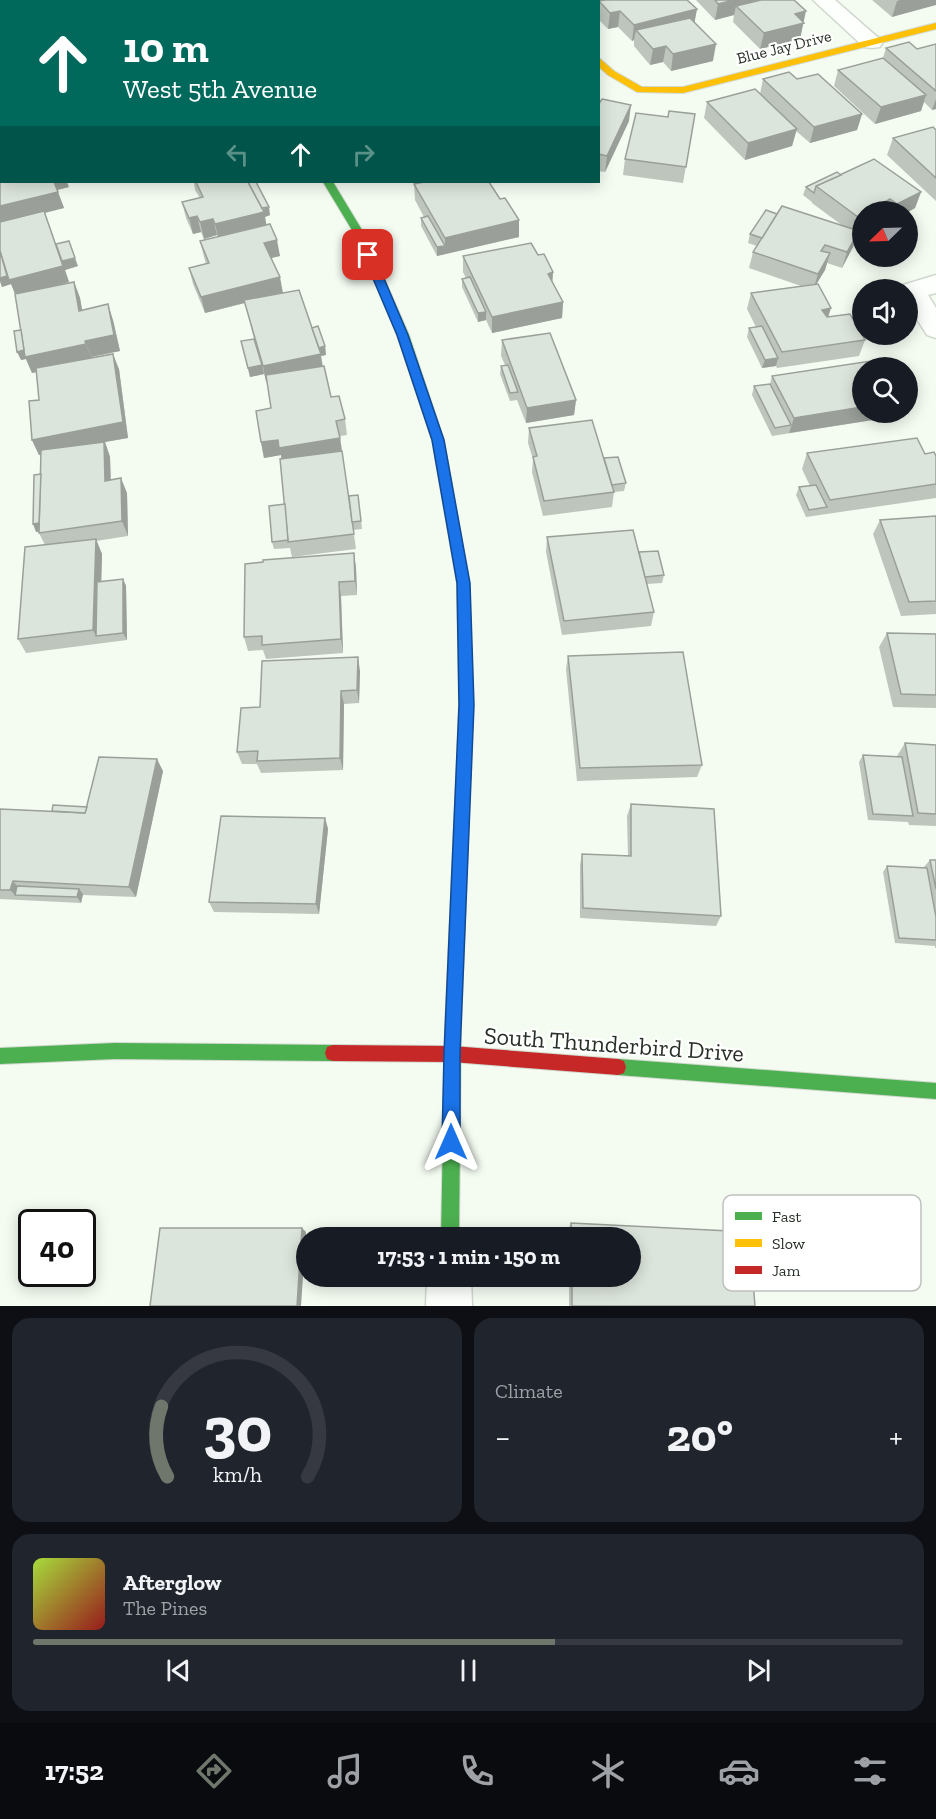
<!DOCTYPE html>
<meta charset="utf-8">
<style>
:root{--surface:#171b24;--page:#20242c;--text:#f1f3f6;--muted:#9ea1a6;--line:#363941;--accent:#6f776d}
body{margin:0;font-family:"Zilla Slab",serif;background:var(--page);color:var(--text);height:100vh;display:flex;flex-direction:column;font-size:22px;white-space:nowrap}
*{box-sizing:border-box;margin:0}
p{font-size:20px;color:var(--muted)}
.icon{flex:none;width:33px;height:33px;fill:none;stroke:currentColor;stroke-width:2;stroke-linecap:round;stroke-linejoin:round}
.map{position:relative;height:1306px;overflow:hidden}
.sheet{display:flex;flex-direction:column;gap:12px;padding:12px;background:#0d0f14;flex:1}
.sheet>*{flex:none}
.top-card{position:absolute;left:0px;top:0px;width:600px;height:183px;box-shadow:0 3px 15px #0003;background:#00695c;color:#fff;overflow:hidden}
.needle{width:39px;rotate:247deg}
.buttons{position:absolute;left:852px;top:201px;display:grid;gap:12px}
.buttons a{display:grid;place-items:center;width:66px;height:66px;border-radius:50%;background:var(--surface);box-shadow:0 3px 15px #0003;font-size:30px}
.speed{position:absolute;left:18px;top:1209px;display:flex;gap:12px;font-size:30px;font-weight:700;text-align:center}
.speed>*{display:grid;place-content:center;width:78px;height:78px;border-radius:50%;background:var(--surface);box-shadow:0 3px 15px #0003;line-height:1}
.speed .limit{border:3px solid #111;border-radius:9px;background:#fff;color:#111}
.pin{position:absolute;display:grid;place-items:center;width:51px;height:51px;color:#fff;margin:-26px;border-radius:12px;box-shadow:0 3px 9px #0006}
.me{position:absolute;width:66px;margin:-33px;rotate:0deg;stroke-linejoin:round;filter:drop-shadow(0 0 4px #0008)}
.turn{display:flex;align-items:center;gap:21px;height:126px;padding:0 24px;font-size:27px}
.turn .icon{width:78px;height:78px;stroke-width:2.5}
.turn b{display:block;font-size:42px;line-height:51px}
.lanes{display:flex;align-items:center;height:57px;padding:0 24px;background:#0003;justify-content:center;gap:30px;direction:ltr}
.lanes .off{opacity:.35}
.big{font-size:45px;font-weight:800;line-height:1.1}
.sheet .card{flex:1;display:flex;flex-direction:column;justify-content:center;gap:9px;min-width:0;padding:0 21px;border-radius:18px;background:var(--page)}
.sheet .dial{align-items:center;gap:0}
.dial svg{height:156px;overflow:visible;fill:none;stroke:var(--line);stroke-width:7;stroke-linecap:round;text-anchor:middle}
.dial text{fill:var(--text);stroke:none}
.song{display:flex;align-items:center;gap:18px}
.cover{width:72px;height:72px;border-radius:9px;background:linear-gradient(135deg,hsl(80 70% 55%),hsl(0 70% 35%))}
.played{height:6px;border-radius:3px;background:linear-gradient(90deg,var(--accent) 60%,var(--line) 60%)}
.keys{display:flex;justify-content:space-around;direction:ltr}
.heat{display:flex;justify-content:space-between;align-items:center;font-size:33px;direction:ltr}
.sheet .tiles{flex:1;display:grid;gap:12px;grid-template-columns:1fr 1fr}
.card:last-child{grid-column:span 2}
.trip{position:absolute;left:296px;top:1227px;width:345px;height:60px;border-radius:30px;background:var(--surface);box-shadow:0 3px 15px #0003;font-weight:800;line-height:60px;text-align:center}
.dock{display:flex;height:96px;justify-content:space-around;align-items:center;background:#090b0e;color:var(--muted)}
.dock .icon{width:42px;height:42px}
.dock .on{color:var(--accent)}
.dock b{font-size:27px;color:var(--text)}
.map>svg:first-child{display:block}
.lines{fill:none;stroke-linecap:round;stroke-linejoin:round}
.street-casing{stroke:#d0d8ce;stroke-width:3}
.fast-casing{stroke:#d0d8ce;stroke-width:2}
.slow-casing{stroke:#d0d8ce;stroke-width:2}
.jam-casing{stroke:#d0d8ce;stroke-width:2}
.street{fill:#fdfffd;fill-rule:evenodd}
.fast{fill:#4caf50;fill-rule:evenodd}
.slow{fill:#ffc107;fill-rule:evenodd}
.jam{fill:#c62828;fill-rule:evenodd}
.wall{fill:#bdc5bc}
.shaded-wall{fill:#9aa099}
.building{fill:#dce5db;stroke:#9aa099;stroke-width:1.5}
.route{fill:#1a73e8;stroke:#114b97;stroke-width:1.5}
.labels{text-anchor:middle;dominant-baseline:central;stroke-width:4.5;stroke-linejoin:round;paint-order:stroke}
.far-street-label{font-size:16px;fill:#273026;stroke:#fff}
.near-street-label{font-size:24px;fill:#273026;stroke:#fff}
.key{fill:#fff;stroke:#bec1be;stroke-width:1.5}
.key-label{font-size:16px;fill:#273026}
</style>
<div class="map">
<svg width="936" height="1306" viewBox="0 0 936 1306">
<rect width="100%" height="100%" fill="#f4fcf2"/>
<g class="lines">
<defs>
<g id="street">
<path d="M8,0H35L7,2Z"/>
<path d="M212,0H232L233,2H212Z"/>
<path d="M536,0H556L557,2H536Z"/>
<path d="M813,0H835L883,42L880,47L872,48L864,47Z"/>
<path d="M936,275V293L928,295L936,308V338L927,335L908,305V290H900L903,285Z"/>
<path d="M427,1276H471L472,1306H426Z"/>
</g>
<g id="fast">
<path d="M323,182H333L365,235L409,335L444,440L469,583L473,705L471,759L469,764L464,765L459,764L457,759L459,705L457,583L432,440L397,335L355,235Z"/>
<path d="M453,1020L459,1022L461,1028L459,1238H441L445,1028L447,1022Z"/>
<path d="M115,1043L333,1045L339,1047L341,1053L339,1059L333,1061L115,1059L0,1064V1048Z"/>
<path d="M618,1059L936,1083V1099L618,1075L612,1073L610,1067L612,1061Z"/>
</g>
<path id="slow" d="M936,23V29L683,93L637,92L608,75L598,66V57L614,71L642,87H683Z"/>
<g id="jam">
<path d="M464,753L469,754L471,759L461,1028L459,1034L453,1036L447,1034L445,1028L457,759L459,754Z"/>
<path d="M333,1045L452,1046L618,1059L624,1061L626,1067L624,1073L618,1075L452,1062L333,1061L327,1059L325,1053L327,1047Z"/>
</g>
</defs>
<!-- street casing -->
<use href="#street" class="street-casing"/>
<!-- fast casing -->
<use href="#fast" class="fast-casing"/>
<!-- slow casing -->
<use href="#slow" class="slow-casing"/>
<!-- jam casing -->
<use href="#jam" class="jam-casing"/>
<!-- street -->
<use href="#street" class="street"/>
<!-- fast -->
<use href="#fast" class="fast"/>
<!-- slow -->
<use href="#slow" class="slow"/>
<!-- jam -->
<use href="#jam" class="jam"/>
</g>
<!-- wall -->
<g class="wall">
<path d="M292,0H355V2H293Z"/>
<path d="M419,0H510L511,2H420Z"/>
<path d="M582,0H687L697,9L694,23L713,61L671,71L663,62L650,65L634,46V40L632,41L618,27L608,29L598,19V2H583Z"/>
<path d="M696,0H794L803,22L800,39L760,49L733,22L734,15L715,20Z"/>
<path d="M872,0H936L892,17Z"/>
<path d="M936,44V109L932,110L924,102L921,111L875,124L834,86L838,70L883,58L886,48L917,49Z"/>
<path d="M763,79H797L862,114L857,130L810,143L796,131L792,146L745,160L704,118L707,102L760,94Z"/>
<path d="M0,97L2,182L69,187L57,190L64,208L45,213L56,244L78,266L65,270L69,282L60,285L74,282L80,298L82,310L113,320L120,351L91,357L119,369L128,438L105,442L110,457L111,480L127,493L128,536L96,541L102,554L101,582L123,579L126,586L127,640L26,653L18,639L45,545L39,533V532H36L41,455H39L32,440L39,400L36,372L32,373L26,359L21,360V330L16,296L11,284L2,287L0,281Z"/>
<path d="M598,105L629,121L605,172L598,171Z"/>
<path d="M695,114L683,183L623,175L625,159L668,117Z"/>
<path d="M936,130V201L887,155L893,138Z"/>
<path d="M841,175L921,192L915,208L908,212H862V240L857,236L853,247L842,268L827,263L825,270L816,284L828,317L865,340L859,356L777,368L776,366L762,368L747,337L749,328L756,327L747,309L751,293L801,286L749,268L753,252L757,246L748,243L750,234L777,214L843,226L812,203V202L803,195L806,187Z"/>
<path d="M194,182H256L270,215L265,217L266,225L280,256L271,258L282,293L312,328L325,346L326,355L321,356L323,366L331,397L345,419L347,435L340,436L356,549L292,557L290,548L274,549L272,542L285,504L281,455L264,458L261,442L271,408L267,382L264,374L250,377L243,350L254,339L245,303L205,313L193,284L189,268L206,264L204,257L200,241L217,237V235L204,239L201,232L193,234L186,218L182,202L200,198L195,190Z"/>
<path d="M414,184L500,199L519,220V237L437,256L421,226V218L424,217L415,200Z"/>
<path d="M538,255L553,272L552,282L563,302L562,318L492,333L486,320L478,322L462,287V279L466,278L463,272V256Z"/>
<path d="M502,340L576,400L574,415L526,423L517,400L510,401L500,374L501,366L505,365L501,356Z"/>
<path d="M772,376L862,412H894L892,417L772,436L752,395L754,386L770,384Z"/>
<path d="M529,428L604,458L626,483L624,491L614,492L612,507L543,516L532,472L533,459L528,443Z"/>
<path d="M807,453L925,454L936,456V498L806,517L796,495L799,487L810,486L802,469Z"/>
<path d="M358,495L362,529L353,530L349,496Z"/>
<path d="M936,516V614L901,616L873,534L880,520Z"/>
<path d="M547,537L639,552L664,575L662,583L647,584L654,612L651,626L562,635L546,552Z"/>
<path d="M354,553L356,568L357,595L341,596L343,653L266,659L263,650L248,651L244,637Z"/>
<path d="M887,633L936,634V708L893,707L879,647Z"/>
<path d="M568,656L702,765L697,777L577,781L566,669Z"/>
<path d="M360,671L359,703L344,704L343,770L261,773L257,764H242L237,752L260,707Z"/>
<path d="M905,743L936,745V826L909,825L908,822L868,820L859,762L863,755L897,757V756Z"/>
<path d="M163,771L136,897L83,895L81,903L0,899V809L52,811L87,807Z"/>
<path d="M631,804L721,916L716,926L580,918V865L582,854L628,856L627,816Z"/>
<path d="M325,818L328,829L319,914L214,912L209,902Z"/>
<path d="M930,860H936V948H935V946L895,943L883,872L887,866L923,868Z"/>
<path d="M571,1223L749,1232L755,1306H569V1276H630V1238H569V1227Z"/>
</g>
<!-- shaded-wall -->
<g class="shaded-wall">
<path d="M316,0H355V2H309Z"/>
<path d="M428,0H493L485,2H428Z"/>
<path d="M734,0H776L736,6L734,15L715,20L718,4Z"/>
<path d="M900,0H936V5L892,17L897,1Z"/>
<path d="M697,9L694,25L636,30L634,40L632,41L634,25Z"/>
<path d="M620,11L618,27L608,29L610,13Z"/>
<path d="M806,11L800,39L760,49L764,33L795,14Z"/>
<path d="M716,44L713,61L671,71L673,54Z"/>
<path d="M666,46L663,62L650,65L653,49Z"/>
<path d="M0,69L2,71V87H0Z"/>
<path d="M926,95L921,111L875,124L881,107Z"/>
<path d="M936,99V109L932,110Z"/>
<path d="M631,105L629,121L605,172L607,156Z"/>
<path d="M862,114L857,130L810,143L814,127Z"/>
<path d="M797,129L792,146L745,160L748,143Z"/>
<path d="M0,144H2V161L0,162Z"/>
<path d="M54,182H67L69,187L57,190Z"/>
<path d="M58,192L64,208L0,224V206Z"/>
<path d="M921,192L915,208L908,212H894L897,204Z"/>
<path d="M890,199L886,212L883,203Z"/>
<path d="M269,207L270,215L265,217L267,228L219,240L215,224Z"/>
<path d="M197,216L201,232L193,234L189,218Z"/>
<path d="M213,219L217,235L204,239L200,222Z"/>
<path d="M519,220V237L437,256V247L445,246V238Z"/>
<path d="M859,231L853,247L842,268L847,252Z"/>
<path d="M277,240L280,256L267,259L264,243Z"/>
<path d="M830,253L825,270L813,290L818,274Z"/>
<path d="M75,258L78,266L65,270L69,282L16,296L11,284L2,287L0,281V278Z"/>
<path d="M553,272L552,288L548,274Z"/>
<path d="M280,277L283,293L205,313L201,297Z"/>
<path d="M74,282L80,298L85,327L79,311Z"/>
<path d="M563,302L562,318L492,333V317Z"/>
<path d="M108,304L113,320L120,351L91,357L85,341Z"/>
<path d="M831,308L826,324L822,310Z"/>
<path d="M486,312V320L478,322V313Z"/>
<path d="M86,344L92,360L32,373L26,359L21,360L17,352L26,350Z"/>
<path d="M325,346L326,355L321,356L323,370L266,382L263,366Z"/>
<path d="M113,354L119,369L128,438L105,442L110,457L111,496L105,481L104,442L39,455L32,440Z"/>
<path d="M778,358L776,366L762,368L765,360Z"/>
<path d="M262,365L264,374L250,377L248,368Z"/>
<path d="M576,400L574,415L526,423L527,408Z"/>
<path d="M862,407V412H894L892,417L789,433L794,418Z"/>
<path d="M340,438L342,453L282,463L281,455L264,458L261,442L278,440Z"/>
<path d="M121,478L127,493L128,536L122,521Z"/>
<path d="M43,523L46,530L36,532L33,524Z"/>
<path d="M96,539L102,554L100,636H96L93,630Z"/>
<path d="M354,553L356,568L357,595L355,581Z"/>
<path d="M123,579L126,586L127,640L123,633Z"/>
<path d="M339,582L341,596L343,653L341,639Z"/>
<path d="M358,657L360,671L359,703L357,690Z"/>
<path d="M341,691L344,704L343,770L340,758Z"/>
<path d="M157,759L163,771L136,897L129,887Z"/>
<path d="M325,818L328,829L319,914L316,904Z"/>
<path d="M13,881L22,892L15,895L10,890Z"/>
<path d="M79,889L83,894L81,903L77,897Z"/>
<path d="M302,1228L306,1232L301,1306H297Z"/>
</g>
<!-- building -->
<g class="building">
<path d="M132,0H164V2H125Z"/>
<path d="M301,0H316L309,2H302Z"/>
<path d="M448,0H510L511,2H441Z"/>
<path d="M605,0H687L697,9L634,25L620,11L610,13L599,1Z"/>
<path d="M715,0H734L718,4Z"/>
<path d="M761,0H794L806,11L795,14L804,23L764,33L736,6Z"/>
<path d="M690,18L716,44L673,54L666,46L653,49L636,30Z"/>
<path d="M909,42L917,49L936,44V91L886,48Z"/>
<path d="M883,58L926,95L881,107L838,70Z"/>
<path d="M789,72L797,79L818,74L862,114L814,127L763,79Z"/>
<path d="M755,89L797,129L748,143L707,102Z"/>
<rect x="0" y="97" width="2" height="47"/>
<path d="M602,99L631,105L607,156L598,154V105Z"/>
<path d="M669,111L695,114L686,167L625,159L636,113L668,117Z"/>
<path d="M933,127L936,130V178L893,138Z"/>
<path d="M0,155H2V182H54L58,192L0,206Z"/>
<path d="M874,159L921,192L897,204L890,199L883,203L895,212H862V220L816,186Z"/>
<path d="M837,172L841,175L816,186L814,193L806,187Z"/>
<path d="M196,182H248L264,212L215,224L213,219L200,222L197,216L189,218L182,202L203,197Z"/>
<path d="M248,182H256L269,207L262,208Z"/>
<path d="M424,182H489L500,199L505,198L519,220L445,238L414,184Z"/>
<path d="M782,206L859,231L847,252L825,245L821,251L830,253L818,274L753,252Z"/>
<path d="M766,210L777,214L762,238L750,234Z"/>
<path d="M44,211L63,266L9,280L0,251V222Z"/>
<path d="M428,216L445,246L437,247L421,218Z"/>
<path d="M270,224L277,240L264,243L280,277L201,297L189,268L209,263L200,241Z"/>
<path d="M69,241L75,258L62,261L56,244Z"/>
<path d="M531,243L538,255L544,254L553,272L548,274L563,302L492,317L463,256Z"/>
<path d="M0,251L7,276L0,278Z"/>
<path d="M470,277L486,312L478,313L462,279Z"/>
<path d="M74,282L79,311L108,304L114,335L85,341L86,344L25,357L15,294Z"/>
<path d="M818,284L831,308L822,310L827,317L850,314L865,340L782,352L751,293Z"/>
<path d="M299,290L321,354L263,366L244,300Z"/>
<path d="M318,326L325,346L319,348L312,328Z"/>
<path d="M762,326L778,358L765,360L749,328Z"/>
<path d="M21,330L24,350L17,352L14,331Z"/>
<path d="M550,333L576,400L527,408L502,340Z"/>
<path d="M254,339L262,365L248,368L241,341Z"/>
<path d="M113,354L123,422L32,440L29,401L39,400L36,368Z"/>
<path d="M884,359L889,368H862V407L794,418L772,376Z"/>
<path d="M508,365L518,392L510,393L501,366Z"/>
<path d="M324,366L331,397L339,396L345,419L336,421L340,438L279,448L278,440L261,442L256,411L271,408L266,375Z"/>
<path d="M770,384L791,425L775,428L754,386Z"/>
<path d="M592,420L614,492L544,501L533,457L537,456L529,428Z"/>
<path d="M917,438L925,454L934,452L936,456V484L830,500L807,453Z"/>
<path d="M104,442L105,481L121,478L122,521L39,533L41,450Z"/>
<path d="M342,451L354,534L288,542L280,459Z"/>
<path d="M618,457L626,483L612,485L604,458Z"/>
<path d="M41,474L39,523L33,524L34,475Z"/>
<path d="M816,485L827,507L809,510L799,487Z"/>
<path d="M358,495L361,521L352,522L349,496Z"/>
<path d="M285,504L288,540L272,542L269,506Z"/>
<path d="M936,516V601L909,602L880,520Z"/>
<path d="M633,530L654,612L564,621L547,537Z"/>
<path d="M96,539L93,630L18,639L25,547Z"/>
<path d="M658,551L664,575L645,577L639,552Z"/>
<path d="M354,553L355,581L339,582L341,639L262,645V636L244,637L245,564L263,562V560Z"/>
<path d="M123,579V633L96,636L97,582Z"/>
<path d="M887,633L936,634V695L901,694Z"/>
<path d="M683,652L702,765L580,768L568,656Z"/>
<path d="M358,657L357,690L341,691L340,758L257,761L258,751L237,752L241,708L260,707L262,661Z"/>
<path d="M905,743L936,745V814L918,813Z"/>
<path d="M863,755L902,757L913,816L873,814Z"/>
<path d="M99,757L157,759L129,887L13,881L10,890H0V809L85,813Z"/>
<path d="M631,804L714,809L721,916L583,908L582,854L631,856Z"/>
<path d="M53,805L87,807L85,813L52,811Z"/>
<path d="M221,816L325,818L316,904L209,902Z"/>
<path d="M930,860H936V889Z"/>
<path d="M887,866L927,868L936,917V940L899,938Z"/>
<path d="M17,886L79,889L77,897L15,895Z"/>
<path d="M571,1223L749,1232L755,1306H572V1276H630V1238H572Z"/>
<path d="M160,1228H302L297,1306H150Z"/>
</g>
<!-- route -->
<path class="route" d="M368,252L374,255L408,335L444,440L470,583L474,705L460,1054V1142L457,1148L451,1151L445,1148L442,1142L444,1054L459,705L457,583L432,440L397,335L363,255Z"/>
<g class="labels">
<!-- far-street labels -->
<g class="far-street-label">
<text transform="translate(784 47) rotate(-14)">Blue Jay Drive</text>
</g>
<!-- near-street labels -->
<g class="near-street-label">
<text transform="translate(614 1044) rotate(4)">South Thunderbird Drive</text>
</g>
</g>
<!-- legend -->
<rect x="723" y="1195" width="198" height="96" rx="9" class="key"/>
<rect x="735" y="1212" width="27" height="8" fill="#4caf50"/>
<rect x="735" y="1239" width="27" height="8" fill="#ffc107"/>
<rect x="735" y="1266" width="27" height="8" fill="#c62828"/>
<g class="key-label">
<text x="772" y="1222">Fast</text>
<text x="772" y="1249">Slow</text>
<text x="772" y="1276">Jam</text>
</g>
</svg>
<div class="buttons">
<a><svg class="needle" viewBox="-14 -14 28 28"><path d="M0-13l5 13h-10z" fill="#e53935"/><path d="M0 13l5-13h-10z" fill="#9ea1a6"/></svg></a>
<a><svg class="icon" aria-label="sound" viewBox="0 0 24 24"><path d="M4 9h4l5-4v14l-5-4H4zM17 9q2 3 0 6"/></svg></a>
<a><svg class="icon" aria-label="search" viewBox="0 0 24 24"><circle cx="10" cy="10" r="6"/><path d="M15 15l6 6"/></svg></a>
</div>
<div class="speed"><div class="limit">40</div></div>
<div class="pin" style="left:368px;top:255px;background:#d93025"><svg class="icon" aria-label="arrive" viewBox="0 0 24 24"><path d="M6 21V4h12l-3 4 3 4H6"/></svg></div>
<svg class="me" style="left:451px;top:1142px" viewBox="-20 -20 40 40"><path d="M0-17L14 15 0 8-14 15z" fill="#1a73e8" stroke="#fff" stroke-width="4"/></svg>
<div class="trip">17:53 · 1 min · 150 m</div>
<div class="top-card">
<div class="turn"><svg class="icon" aria-label="ahead" viewBox="0 0 24 24"><path d="M12 20V5M6 11l6-6 6 6"/></svg><div><b>10 m</b>West 5th Avenue</div></div>
<div class="lanes"><svg class="icon off" aria-label="left" viewBox="0 0 24 24"><path d="M17 20v-9H6M10 6l-5 5 5 5"/></svg><svg class="icon" aria-label="ahead" viewBox="0 0 24 24"><path d="M12 20V5M6 11l6-6 6 6"/></svg><svg class="icon off" aria-label="right" viewBox="0 0 24 24"><path d="M7 20v-9h11M14 6l5 5-5 5"/></svg></div>
</div>
</div>
<section class="sheet">
<div class="tiles">
<div class="card dial"><svg viewBox="0 0 100 80">
<path d="M14 69A42 42 0 1 1 86 69"/>
<path d="M14 69A42 42 0 0 1 11 33" stroke="#6f776d"/>
<text x="50" y="56" font-size="32" font-weight="700">30</text>
<text x="50" y="72" font-size="11">km/h</text>
</svg></div>
<div class="card"><p>Climate</p>
<div class="heat"><a>−</a><b class="big">20°</b><a>+</a></div>
</div>
<div class="card">
<div class="song"><i class="cover"></i><div><b>Afterglow</b><p>The Pines</p></div></div>
<div class="played"></div>
<div class="keys"><svg class="icon" aria-label="previous" viewBox="0 0 24 24"><path d="M18 5L8 12l10 7zM5 5v14"/></svg><svg class="icon" aria-label="pause" viewBox="0 0 24 24"><path d="M8 5v14M16 5v14"/></svg><svg class="icon" aria-label="next" viewBox="0 0 24 24"><path d="M6 5l10 7-10 7zM19 5v14"/></svg></div>
</div>
</div>
</section>
<nav class="dock">
<b>17:52</b>
<svg class="icon on" aria-label="directions" viewBox="0 0 24 24"><path d="M12 3l9 9-9 9-9-9zM9 14v-3h6M13 9l2 2-2 2"/></svg>
<svg class="icon" aria-label="music" viewBox="0 0 24 24"><path d="M9 18V5l10-2v13"/><circle cx="6" cy="18" r="3"/><circle cx="16" cy="16" r="3"/></svg>
<svg class="icon" aria-label="phone" viewBox="0 0 24 24"><path d="M5 4h4l2 5-3 2q2 4 5 5l2-3 5 2v4C11 20 4 13 5 4z"/></svg>
<svg class="icon" aria-label="climate" viewBox="0 0 24 24"><path d="M12 3v18M4 7l16 10M4 17L20 7"/></svg>
<svg class="icon" aria-label="car" viewBox="0 0 24 24"><path d="M5 17H2v-5l4-1 3-4h7l3 4 3 1v5h-3M9 17h6M6 11h13"/><circle cx="7" cy="17" r="2"/><circle cx="17" cy="17" r="2"/></svg>
<svg class="icon" aria-label="filters" viewBox="0 0 24 24"><path d="M4 7h16M4 17h16"/><circle cx="9" cy="7" r="2"/><circle cx="15" cy="17" r="2"/></svg>
</nav>
